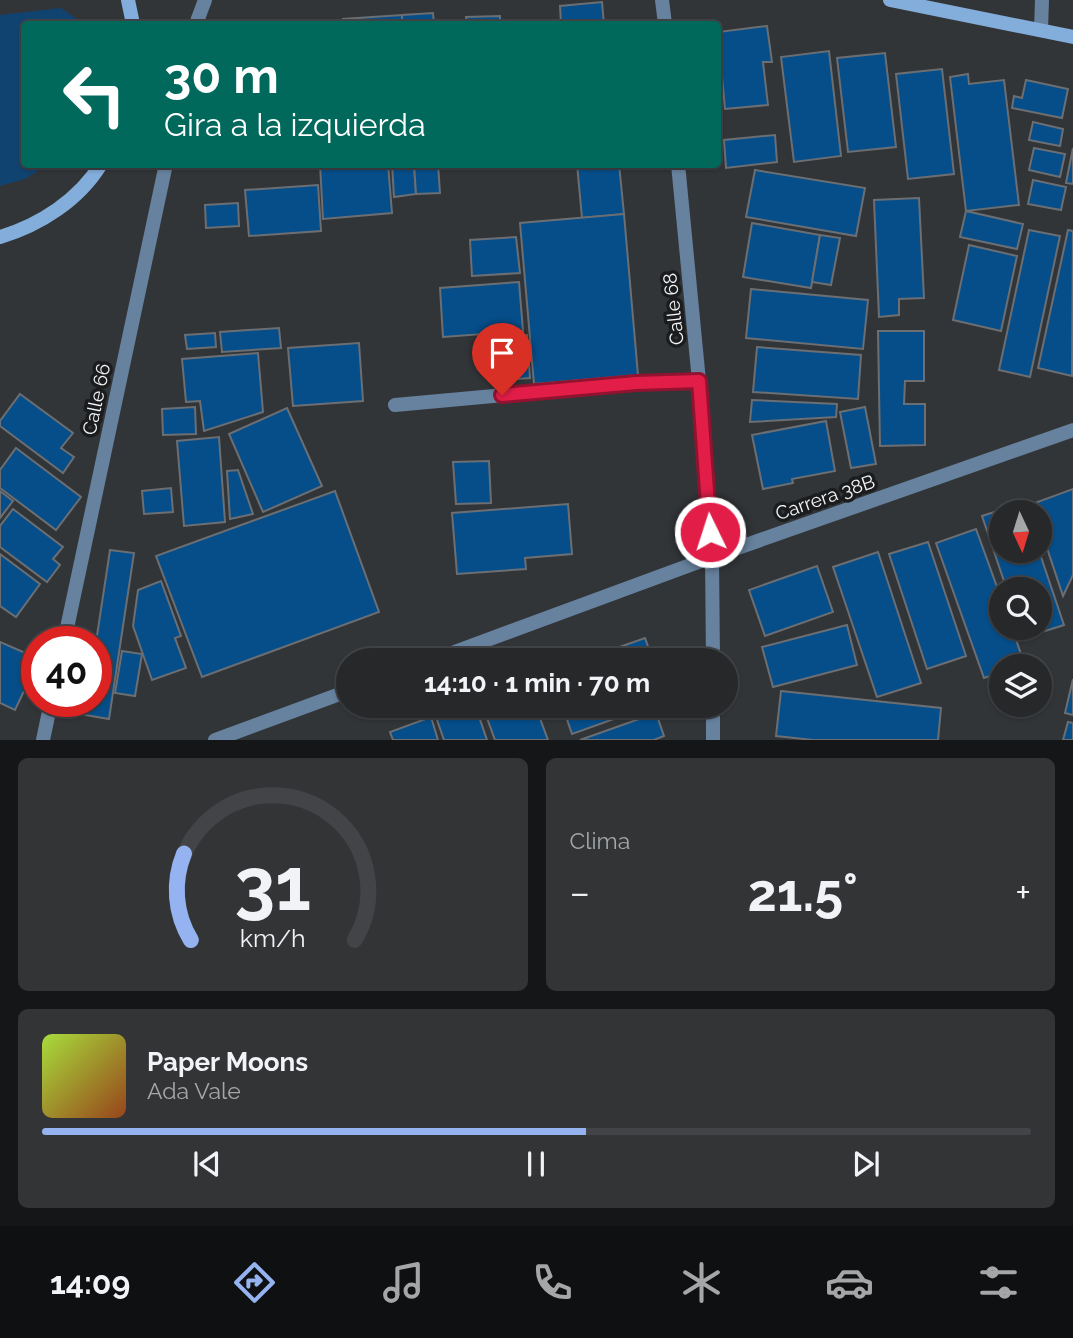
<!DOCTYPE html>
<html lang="es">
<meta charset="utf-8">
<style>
:root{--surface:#26282a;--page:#323436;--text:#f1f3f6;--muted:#a4a6a8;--line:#424447;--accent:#95b2f1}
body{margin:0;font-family:Raleway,sans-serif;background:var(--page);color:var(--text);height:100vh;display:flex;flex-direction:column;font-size:26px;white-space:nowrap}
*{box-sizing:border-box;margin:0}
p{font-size:23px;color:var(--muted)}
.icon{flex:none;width:38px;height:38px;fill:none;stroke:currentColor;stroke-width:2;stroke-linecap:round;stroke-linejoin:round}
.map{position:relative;height:740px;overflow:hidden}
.drawer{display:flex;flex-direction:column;gap:18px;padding:18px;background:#151617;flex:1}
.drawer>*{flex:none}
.hud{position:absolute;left:21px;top:21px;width:700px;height:147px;border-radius:7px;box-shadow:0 2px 5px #0004,0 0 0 2px var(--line);background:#00695c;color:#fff;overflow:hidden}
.needle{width:46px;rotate:176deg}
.fabs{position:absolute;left:989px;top:500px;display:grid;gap:14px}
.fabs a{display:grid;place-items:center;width:63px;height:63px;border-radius:50%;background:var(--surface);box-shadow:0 2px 5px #0004,0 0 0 2px var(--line);font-size:35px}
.speed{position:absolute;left:21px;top:626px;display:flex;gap:14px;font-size:35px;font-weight:700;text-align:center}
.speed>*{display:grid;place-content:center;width:91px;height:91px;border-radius:50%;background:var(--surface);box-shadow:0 2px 5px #0004,0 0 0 2px var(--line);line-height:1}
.speed .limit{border:10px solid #d22;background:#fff;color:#111}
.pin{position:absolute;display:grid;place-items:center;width:60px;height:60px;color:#fff;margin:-72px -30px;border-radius:50% 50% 50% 0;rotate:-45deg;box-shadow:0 0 7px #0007}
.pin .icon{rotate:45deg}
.me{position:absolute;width:77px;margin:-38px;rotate:356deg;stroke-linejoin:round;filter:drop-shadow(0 0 5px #0008)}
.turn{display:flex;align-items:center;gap:24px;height:147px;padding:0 28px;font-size:32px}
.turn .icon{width:91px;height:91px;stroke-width:2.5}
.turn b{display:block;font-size:49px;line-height:60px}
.big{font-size:52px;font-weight:700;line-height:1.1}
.drawer .tile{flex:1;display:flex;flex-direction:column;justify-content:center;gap:10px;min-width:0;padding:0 24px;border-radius:10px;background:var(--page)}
.drawer .dial{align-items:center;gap:0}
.dial svg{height:182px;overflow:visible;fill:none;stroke:var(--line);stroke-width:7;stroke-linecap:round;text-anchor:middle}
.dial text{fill:var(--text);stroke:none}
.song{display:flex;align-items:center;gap:21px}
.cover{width:84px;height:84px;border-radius:10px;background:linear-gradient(135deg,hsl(80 70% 55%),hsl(20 70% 35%))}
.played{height:7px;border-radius:4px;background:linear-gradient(90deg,var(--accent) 55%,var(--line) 55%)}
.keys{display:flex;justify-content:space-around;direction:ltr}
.heat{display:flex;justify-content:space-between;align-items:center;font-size:38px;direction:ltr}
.drawer .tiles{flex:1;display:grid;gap:18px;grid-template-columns:1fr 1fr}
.tile:last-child{grid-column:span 2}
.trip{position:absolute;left:336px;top:648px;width:402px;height:70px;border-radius:35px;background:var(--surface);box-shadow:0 2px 5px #0004,0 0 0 2px var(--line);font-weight:700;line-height:70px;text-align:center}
.dock{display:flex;height:112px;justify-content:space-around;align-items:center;background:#0f1011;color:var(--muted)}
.dock .icon{width:49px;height:49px}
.dock .current{color:var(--accent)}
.dock b{font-size:32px;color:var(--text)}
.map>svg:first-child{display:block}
.green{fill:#114371}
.building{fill:#054e8a;stroke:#6b6e72;stroke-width:2}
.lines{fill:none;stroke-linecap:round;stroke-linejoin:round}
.service{stroke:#67829e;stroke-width:14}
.minor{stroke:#67829e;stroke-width:14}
.tertiary{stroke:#67829e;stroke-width:14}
.secondary{stroke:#83adda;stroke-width:14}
.route-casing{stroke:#92132f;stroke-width:18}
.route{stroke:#e11d48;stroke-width:12}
.labels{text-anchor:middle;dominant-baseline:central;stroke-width:7;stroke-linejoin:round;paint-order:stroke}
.street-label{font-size:19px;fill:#f3f5f7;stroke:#1b1c1e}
</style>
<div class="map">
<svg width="1073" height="740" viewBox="0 0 1073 740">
<rect width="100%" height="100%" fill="#323538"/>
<!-- green -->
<path class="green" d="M61,8L84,24H24V164L47,165L25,179L0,186V15Z"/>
<!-- building -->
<g class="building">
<path d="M602,2L604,24H561L560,6Z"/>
<path d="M433,13L434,24H402V15Z"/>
<path d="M402,15V24H344L343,19Z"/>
<path d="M500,16V24H467L466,17Z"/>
<path d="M767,26L772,62H763L768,105L725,109L718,32Z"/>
<path d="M829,51L841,156L794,162L781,57Z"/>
<path d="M885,53L896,147L848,152L837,58Z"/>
<path d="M942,69L954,174L908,179L896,74Z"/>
<path d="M968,74L969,84L1004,80L1019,205L966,211L950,77Z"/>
<path d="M1026,80L1068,89L1062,118L1012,108L1014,96L1022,98Z"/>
<path d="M1033,122L1063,129L1060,146L1029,140Z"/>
<path d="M775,135L777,162L726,168L724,140Z"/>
<path d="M1034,148L1065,154L1060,177L1029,170Z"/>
<path d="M1073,148V184L1066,183Z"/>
<path d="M320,164H388L392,213L323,219Z"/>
<path d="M392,164H414L416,194L394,197Z"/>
<path d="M414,164H438L440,193L416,194Z"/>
<path d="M577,164H619L624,214L582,218Z"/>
<path d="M755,170L865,188L856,236L746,217Z"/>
<path d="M1033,180L1066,187L1061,210L1028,204Z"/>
<path d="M318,185L321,231L249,236L245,190Z"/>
<path d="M919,198L924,298L899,299V315L879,317L874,200Z"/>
<path d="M238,203L239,226L206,228L205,205Z"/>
<path d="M966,211L1023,224L1017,249L960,237Z"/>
<path d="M624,214L638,375L534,384L520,223Z"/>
<path d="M752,223L820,235L811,288L743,277Z"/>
<path d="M1029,230L1060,236L1030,377L999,370Z"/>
<path d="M1068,230L1073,231L1072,376L1038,368Z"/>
<path d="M820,235L840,238L831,285L812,282Z"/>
<path d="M516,237L520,273L472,276L470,240Z"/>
<path d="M969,245L1017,256L1001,331L953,320Z"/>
<path d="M519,282L523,331L443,337L440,288Z"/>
<path d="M751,289L868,300L863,349L746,338Z"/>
<path d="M279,328L281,348L222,352L220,332Z"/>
<path d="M878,331H924V381H905L904,404H925V445L880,446Z"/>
<path d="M215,333L216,347L187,349L185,335Z"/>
<path d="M527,335L530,378L489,381L486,338Z"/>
<path d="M359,343L363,401L293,406L288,348Z"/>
<path d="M757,347L861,355L858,399L753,392Z"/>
<path d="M258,353L263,412L204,431L200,401L186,402L182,359Z"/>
<path d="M20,394L73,433L61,448L74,457L63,473L0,426V421Z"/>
<path d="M752,400L837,404L836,417L750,422Z"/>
<path d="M195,407L196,434L163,435L162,409Z"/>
<path d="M865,407L876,464L851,468L840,412Z"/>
<path d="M287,408L322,486L263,512L229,434Z"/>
<path d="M826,421L835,471L792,479L793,483L763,489L752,435Z"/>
<path d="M219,437L225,522L184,526L177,441Z"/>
<path d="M16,448L81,497L56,530L0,488V470Z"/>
<path d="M489,461L491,503L456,504L453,462Z"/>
<path d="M238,470L253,514L230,519L227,471Z"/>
<path d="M171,488L173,512L144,514L142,491Z"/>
<path d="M1073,489V575L1063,596L1040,527V513H1035L1032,504Z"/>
<path d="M0,491L13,501L0,518Z"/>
<path d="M335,491L379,612L202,677L156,556Z"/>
<path d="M1022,503L1026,513H1001V551H1039L1064,625L1023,638L1020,628H1040V590H1007L982,516Z"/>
<path d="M568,504L572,554L525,558L526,569L457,574L452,513Z"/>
<path d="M13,509L63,547L53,559L60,565L47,582L0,547V526Z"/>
<path d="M976,529L1001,598V628H1012L1024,663L1015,667H1001V672L984,678L936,543Z"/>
<path d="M928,542L966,656L927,669L889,554Z"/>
<path d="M110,550L134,553L109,719L85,715L87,702H96V642Z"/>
<path d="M878,552L921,683L877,697L833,567Z"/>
<path d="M0,554L40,584L16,617L0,606Z"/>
<path d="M817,566L833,612L765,636L749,590Z"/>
<path d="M161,581L181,636L175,638L186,668L152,680L133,626L138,590Z"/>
<path d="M847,625L857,665L773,687L762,647Z"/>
<path d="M645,638L653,660H583Z"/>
<path d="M0,642L30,655L23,671L32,674L15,710L0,703Z"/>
<path d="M122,651L142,654L135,696L115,693Z"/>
<path d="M1073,679V715L1065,713Z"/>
<path d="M781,691L941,708L938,740H813L776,736Z"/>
<path d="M459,705H475L487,740H444L435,714Z"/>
<path d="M488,705H535L548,740H495L483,707Z"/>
<path d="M562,705H653L572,734Z"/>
<path d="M656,713L664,736L654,740H580Z"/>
<path d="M431,717L438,740H393L390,732Z"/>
<path d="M1068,722L1073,723V740H1063Z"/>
</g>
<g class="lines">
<!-- service -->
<path class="service" d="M395,405L636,383L699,381"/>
<!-- minor -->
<g class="minor">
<path d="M196,24L205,0"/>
<path d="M1041,30L1042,0"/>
<path d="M64,642L166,164"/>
<path d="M433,660L712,557L1073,430"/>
<path d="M43,740L51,702"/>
<path d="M215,740L348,691"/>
</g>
<!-- tertiary -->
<g class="tertiary">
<path d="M662,0L665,24"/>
<path d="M678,164L699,381L712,557L713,660"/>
<path d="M713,705V740"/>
</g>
<!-- secondary -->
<g class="secondary">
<path d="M128,0L133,24"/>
<path d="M890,0L1073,37"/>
<path d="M0,237C40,225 79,200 101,164"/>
</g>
</g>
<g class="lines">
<defs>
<path id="route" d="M502,395L636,383L699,381L710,532"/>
</defs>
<!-- route casing -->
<use href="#route" class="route-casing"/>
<!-- route -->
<use href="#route" class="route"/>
</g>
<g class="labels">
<!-- street labels -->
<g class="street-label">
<text transform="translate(673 309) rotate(-96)">Calle 68</text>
<text transform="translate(96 399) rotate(-78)">Calle 66</text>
<text transform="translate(825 497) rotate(-19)">Carrera 38B</text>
</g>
</g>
</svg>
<div class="fabs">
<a><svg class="needle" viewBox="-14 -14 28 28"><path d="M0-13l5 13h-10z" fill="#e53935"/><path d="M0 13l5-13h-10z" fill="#a4a6a8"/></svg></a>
<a><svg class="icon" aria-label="search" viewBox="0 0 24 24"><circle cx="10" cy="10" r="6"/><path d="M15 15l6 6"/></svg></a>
<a><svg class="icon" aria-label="layers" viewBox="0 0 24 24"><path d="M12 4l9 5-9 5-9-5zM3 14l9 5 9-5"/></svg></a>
</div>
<div class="speed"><div class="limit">40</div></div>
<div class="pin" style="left:502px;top:395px;background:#d93025"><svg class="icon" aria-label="arrive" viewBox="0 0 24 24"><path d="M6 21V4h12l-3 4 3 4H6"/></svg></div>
<svg class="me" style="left:710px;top:532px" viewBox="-20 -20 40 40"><circle r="17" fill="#e11d48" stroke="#fff" stroke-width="3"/><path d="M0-11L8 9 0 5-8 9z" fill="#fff"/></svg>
<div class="trip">14:10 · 1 min · 70 m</div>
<div class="hud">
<div class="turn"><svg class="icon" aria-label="left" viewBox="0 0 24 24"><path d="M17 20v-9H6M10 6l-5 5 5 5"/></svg><div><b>30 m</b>Gira a la izquierda</div></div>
</div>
</div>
<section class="drawer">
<div class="tiles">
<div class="tile dial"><svg viewBox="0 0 100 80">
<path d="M14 69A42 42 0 1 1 86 69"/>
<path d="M14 69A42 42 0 0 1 11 31" stroke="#95b2f1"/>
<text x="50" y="56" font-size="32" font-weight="700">31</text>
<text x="50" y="72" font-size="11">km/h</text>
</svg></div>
<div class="tile"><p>Clima</p>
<div class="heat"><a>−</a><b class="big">21.5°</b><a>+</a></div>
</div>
<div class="tile">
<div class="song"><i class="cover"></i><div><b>Paper Moons</b><p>Ada Vale</p></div></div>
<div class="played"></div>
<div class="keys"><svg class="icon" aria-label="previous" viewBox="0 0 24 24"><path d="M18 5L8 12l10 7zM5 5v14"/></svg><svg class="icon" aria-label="pause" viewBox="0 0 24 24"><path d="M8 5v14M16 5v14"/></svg><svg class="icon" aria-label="next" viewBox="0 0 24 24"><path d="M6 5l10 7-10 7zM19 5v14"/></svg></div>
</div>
</div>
</section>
<nav class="dock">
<b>14:09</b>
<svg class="icon current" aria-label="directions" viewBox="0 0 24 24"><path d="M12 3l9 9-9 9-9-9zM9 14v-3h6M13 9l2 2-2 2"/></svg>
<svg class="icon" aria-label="music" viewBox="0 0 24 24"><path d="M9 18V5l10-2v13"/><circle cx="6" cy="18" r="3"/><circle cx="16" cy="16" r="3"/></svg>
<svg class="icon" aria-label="phone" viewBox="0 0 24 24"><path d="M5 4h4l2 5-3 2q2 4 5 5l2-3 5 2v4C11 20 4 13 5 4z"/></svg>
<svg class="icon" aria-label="climate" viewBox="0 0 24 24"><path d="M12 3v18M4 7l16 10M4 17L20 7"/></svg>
<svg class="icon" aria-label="car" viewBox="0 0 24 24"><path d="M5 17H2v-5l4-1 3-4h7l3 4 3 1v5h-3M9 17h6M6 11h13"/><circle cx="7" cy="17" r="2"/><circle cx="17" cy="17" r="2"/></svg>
<svg class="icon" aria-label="filters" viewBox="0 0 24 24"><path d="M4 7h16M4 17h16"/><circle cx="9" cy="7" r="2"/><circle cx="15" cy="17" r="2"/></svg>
</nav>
